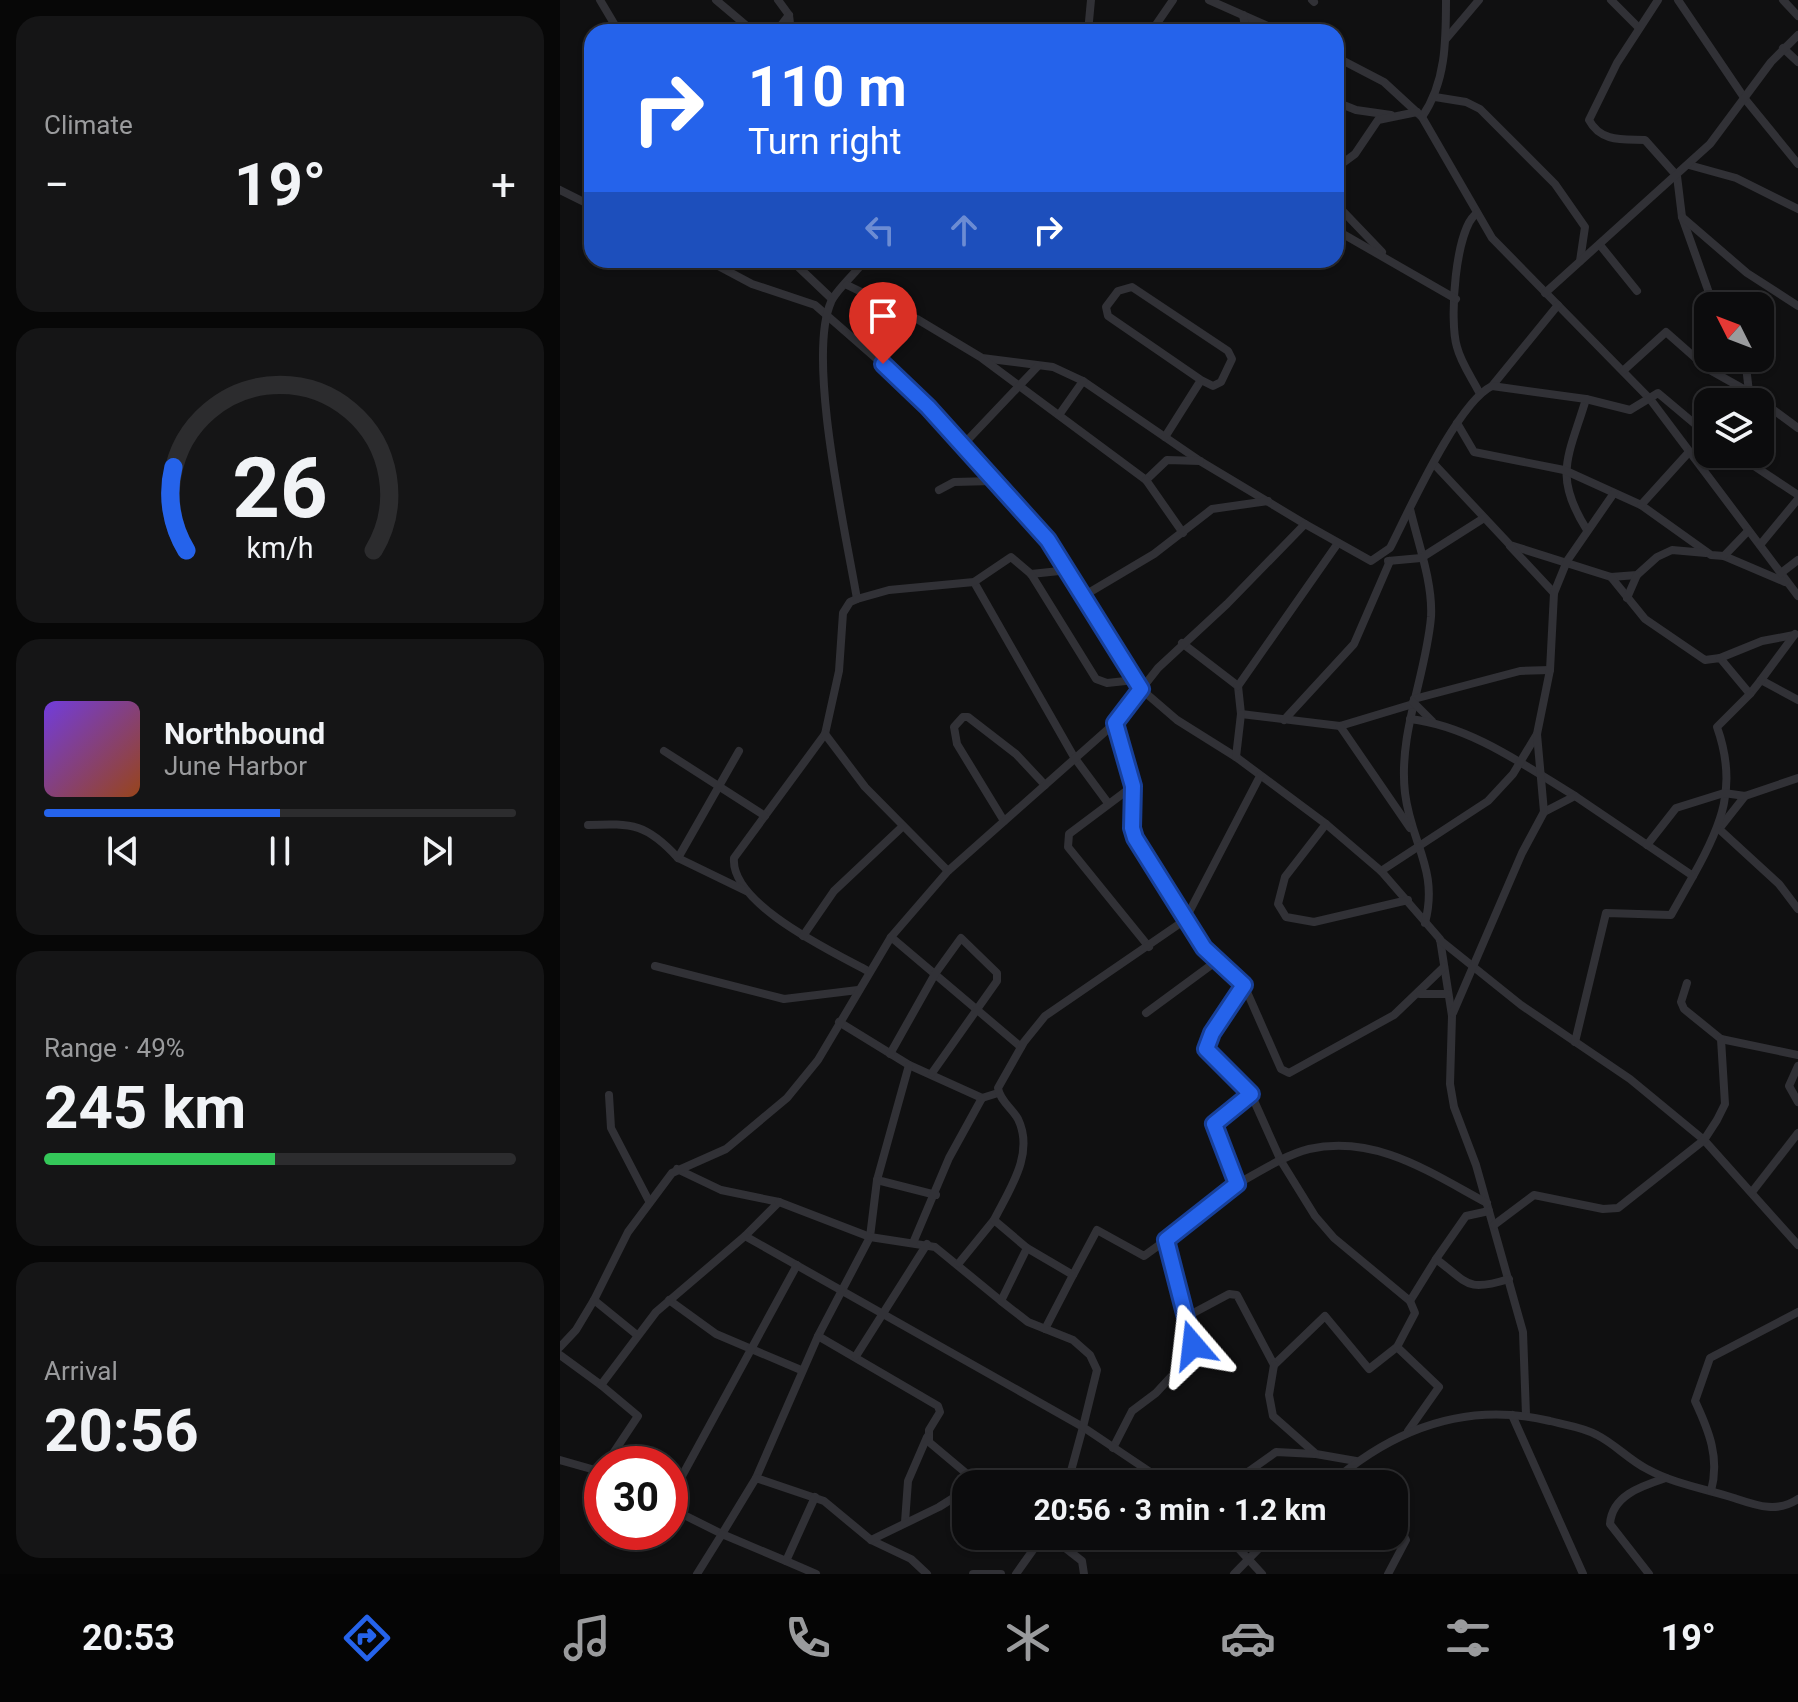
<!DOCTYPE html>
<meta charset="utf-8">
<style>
:root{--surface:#0c0c0d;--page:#151516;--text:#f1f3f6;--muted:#9a9b9d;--line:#2c2c2e;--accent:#2563eb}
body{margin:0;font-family:Roboto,sans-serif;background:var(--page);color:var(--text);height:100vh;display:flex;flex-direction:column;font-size:30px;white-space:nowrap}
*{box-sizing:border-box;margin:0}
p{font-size:26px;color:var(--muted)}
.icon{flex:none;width:44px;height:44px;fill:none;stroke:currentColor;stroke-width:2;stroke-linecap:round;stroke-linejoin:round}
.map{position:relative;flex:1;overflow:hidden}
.details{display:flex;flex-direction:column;gap:16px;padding:16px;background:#070707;width:560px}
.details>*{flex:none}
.guide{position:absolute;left:24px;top:24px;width:760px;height:244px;border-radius:24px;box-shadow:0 2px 6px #0004,0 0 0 2px var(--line);background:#2563eb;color:#fff;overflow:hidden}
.needle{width:52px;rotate:312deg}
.tools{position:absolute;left:1134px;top:292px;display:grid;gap:16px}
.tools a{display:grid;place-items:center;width:80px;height:80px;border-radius:16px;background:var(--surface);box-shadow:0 2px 6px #0004,0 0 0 2px var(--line);font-size:40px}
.speed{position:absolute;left:24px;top:1446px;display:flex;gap:16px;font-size:40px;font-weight:700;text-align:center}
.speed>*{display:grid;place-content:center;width:104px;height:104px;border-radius:50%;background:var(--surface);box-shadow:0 2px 6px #0004,0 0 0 2px var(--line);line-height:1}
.speed .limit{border:12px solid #d22;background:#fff;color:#111}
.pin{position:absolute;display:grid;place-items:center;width:68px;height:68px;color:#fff;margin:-82px -34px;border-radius:50% 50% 50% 0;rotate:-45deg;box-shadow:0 0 8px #0007}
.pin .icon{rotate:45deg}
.me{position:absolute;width:88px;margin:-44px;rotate:343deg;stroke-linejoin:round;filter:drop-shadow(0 0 6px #0008)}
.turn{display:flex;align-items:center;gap:28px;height:168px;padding:0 32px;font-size:36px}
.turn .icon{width:104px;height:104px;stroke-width:2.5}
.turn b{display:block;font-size:56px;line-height:68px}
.lanes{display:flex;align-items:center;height:76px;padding:0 32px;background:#0003;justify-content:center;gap:40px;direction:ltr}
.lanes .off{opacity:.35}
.big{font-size:60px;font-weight:700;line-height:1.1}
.details .card{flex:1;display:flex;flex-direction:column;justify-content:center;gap:12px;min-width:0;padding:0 28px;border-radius:24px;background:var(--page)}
.details .dial{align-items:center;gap:0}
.dial svg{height:208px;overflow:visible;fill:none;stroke:var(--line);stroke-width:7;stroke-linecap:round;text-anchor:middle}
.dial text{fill:var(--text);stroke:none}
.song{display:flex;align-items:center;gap:24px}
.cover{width:96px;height:96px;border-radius:12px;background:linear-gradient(135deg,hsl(260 70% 55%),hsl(20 70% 35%))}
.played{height:8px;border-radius:4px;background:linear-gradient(90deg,var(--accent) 50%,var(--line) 50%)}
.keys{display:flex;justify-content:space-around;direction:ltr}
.heat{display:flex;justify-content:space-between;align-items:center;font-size:44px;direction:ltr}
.charge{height:12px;border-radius:6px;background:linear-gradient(90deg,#34c759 49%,var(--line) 0)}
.trip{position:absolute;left:392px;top:1470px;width:456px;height:80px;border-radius:24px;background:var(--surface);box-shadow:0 2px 6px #0004,0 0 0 2px var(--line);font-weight:700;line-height:80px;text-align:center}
.menu{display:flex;height:128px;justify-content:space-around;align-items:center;background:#050505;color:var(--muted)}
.menu .icon{width:56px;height:56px}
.menu .on{color:var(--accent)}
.menu b{font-size:36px;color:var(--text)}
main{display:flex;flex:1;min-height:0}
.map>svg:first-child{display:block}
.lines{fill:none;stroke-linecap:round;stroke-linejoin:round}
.minor{stroke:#313136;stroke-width:8}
.route-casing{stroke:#184099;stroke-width:20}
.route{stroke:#2563eb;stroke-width:14}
</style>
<main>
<section class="details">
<div class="card"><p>Climate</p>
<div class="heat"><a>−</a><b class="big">19°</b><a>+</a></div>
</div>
<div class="card dial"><svg viewBox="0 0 100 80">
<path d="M14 69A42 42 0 1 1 86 69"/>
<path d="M14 69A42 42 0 0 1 9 37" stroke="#2563eb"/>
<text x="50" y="56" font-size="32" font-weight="700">26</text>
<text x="50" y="72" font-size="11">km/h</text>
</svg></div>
<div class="card">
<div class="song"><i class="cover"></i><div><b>Northbound</b><p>June Harbor</p></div></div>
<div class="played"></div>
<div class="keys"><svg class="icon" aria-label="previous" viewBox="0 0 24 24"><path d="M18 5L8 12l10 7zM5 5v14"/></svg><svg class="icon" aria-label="pause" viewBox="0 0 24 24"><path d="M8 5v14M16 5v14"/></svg><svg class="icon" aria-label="next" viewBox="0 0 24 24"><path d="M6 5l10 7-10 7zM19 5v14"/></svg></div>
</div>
<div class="card"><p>Range · 49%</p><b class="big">245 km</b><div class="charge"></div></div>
<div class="card"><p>Arrival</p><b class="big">20:56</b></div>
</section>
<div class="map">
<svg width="1238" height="1574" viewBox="0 0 1238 1574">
<rect width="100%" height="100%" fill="#101011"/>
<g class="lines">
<!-- minor -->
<g class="minor">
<path d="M40,0L59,32"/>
<path d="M156,0L194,32"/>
<path d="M218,0L229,15L231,32"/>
<path d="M649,0L721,32"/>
<path d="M752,0L754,2"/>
<path d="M1051,0L1079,28"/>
<path d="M1098,0L1057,63L1029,120C1041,143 1065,139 1085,140L1117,176L1122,217L1148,290L1149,306"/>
<path d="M1118,0L1185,99L1238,164"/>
<path d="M1223,0L1238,16"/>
<path d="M683,15L686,32"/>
<path d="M216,32L229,15"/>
<path d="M528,32L531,0"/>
<path d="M591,32L613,0"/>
<path d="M886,39L919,0"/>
<path d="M1223,48L1238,62"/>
<path d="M776,57L824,82L862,117L932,238L1090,399L1238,596"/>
<path d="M875,97L906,102L920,109L995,184L1025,227L1020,261"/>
<path d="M776,102L796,110L831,115"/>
<path d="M862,117C886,82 886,41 886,0"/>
<path d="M1129,165L1176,178L1238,209"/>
<path d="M776,168L795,154L818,120L857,112"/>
<path d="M0,190L32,206"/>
<path d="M776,204L822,252"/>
<path d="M917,213C895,228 889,322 897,347C901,363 912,378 919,392"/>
<path d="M1122,217L1187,273L1238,306"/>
<path d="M776,230L896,299"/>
<path d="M1040,245L1077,291"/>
<path d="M147,260L192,284L255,305L342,381L488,540L581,689L617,720L676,757L766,824L821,871L880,939L892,1016L890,1084L894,1107L916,1165L963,1332L966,1415"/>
<path d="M231,260L272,299"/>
<path d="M305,260C297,272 275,291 271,302C246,358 286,534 297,599L290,602L283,613L279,671L265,734L174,858C170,904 273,952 308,971"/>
<path d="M287,285L357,319L422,358L493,367L523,381L640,461L745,524"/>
<path d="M985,293L1150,144L1211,62L1238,35"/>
<path d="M1185,358L1189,392"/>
<path d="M423,359L586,480L607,460L640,461"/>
<path d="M1064,370L1106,332L1148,369L1189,392L1238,428"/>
<path d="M932,386L998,305"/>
<path d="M1026,399C1009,456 992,475 1027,530"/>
<path d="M499,415L523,381"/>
<path d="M897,423L914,452L1004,470L1081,505L1151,555L1164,556L1225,582"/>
<path d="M605,437L641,380L548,316L546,307L558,291L572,287L668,351L672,359L661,382L653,386L641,380"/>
<path d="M401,447L478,366"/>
<path d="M1176,454L1238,495"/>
<path d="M875,465L950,545L1051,577L1077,575L1097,557L1112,550L1146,553"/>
<path d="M586,480L623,533"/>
<path d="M379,490L394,482L433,481"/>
<path d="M1081,505L1129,452"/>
<path d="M850,509C858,543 873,583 871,617C866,676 838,733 845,793C851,844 879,869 865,923"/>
<path d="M1200,545L1238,499"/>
<path d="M950,546L994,593"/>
<path d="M1164,556L1188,531"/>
<path d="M828,561L861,558L924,518"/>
<path d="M1221,573L1238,560"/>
<path d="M471,574L509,570"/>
<path d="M1051,577L1085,619L1145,660L1160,658L1190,694L1201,680L1238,700"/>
<path d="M414,582L514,757L548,803"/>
<path d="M525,595L594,554L652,509L708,501"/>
<path d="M1067,598L1077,575"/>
<path d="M297,599L329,590L414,582L451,557L471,574L536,679L547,683L575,680"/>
<path d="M622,643L678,686L681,714L780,726L853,704"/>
<path d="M1160,658L1202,641L1234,635"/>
<path d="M1201,680L1235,634"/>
<path d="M678,686L778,543"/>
<path d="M854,699L960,671L990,670"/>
<path d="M853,702L872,721"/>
<path d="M850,719C910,726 964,765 1015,796"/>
<path d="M724,720L794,644L830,561"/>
<path d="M780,726L850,828"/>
<path d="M265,734L305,787L388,871"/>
<path d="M104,751L205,816"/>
<path d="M179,751L118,858L186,891"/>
<path d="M676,757L681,714"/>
<path d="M573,786L509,834L508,847L589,947"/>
<path d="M1185,796L1159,829L1219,884L1238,909"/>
<path d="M984,812L1015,796L1133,876C1162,825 1178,786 1157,727L1190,694"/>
<path d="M444,821L397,744L394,727L403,717H408L456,754L485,785"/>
<path d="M766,824L725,877L718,904L726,917L754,922L848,900"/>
<path d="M28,825C73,823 87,824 118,858"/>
<path d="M1087,845L1116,808L1164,793L1185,796L1238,778"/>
<path d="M821,871L928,801L953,774L977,734"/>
<path d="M243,936L274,891L342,827"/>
<path d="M331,937L461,1047"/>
<path d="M880,940L961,1005L1070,1079L1144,1140L1238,1245"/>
<path d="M95,966L224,999L298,990"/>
<path d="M1127,983L1121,1002L1124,1009L1161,1039L1238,1055"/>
<path d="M684,985L721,1069L729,1073L834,1015L884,967"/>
<path d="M860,994H888"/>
<path d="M586,1013L658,960"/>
<path d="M893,1013L962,853L984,812L977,734L990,670L994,593L1007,561L1054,493"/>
<path d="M279,1022L349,1065L422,1098"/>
<path d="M1015,1042L1046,913L1111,915L1133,876"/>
<path d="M330,1054L375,974L401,938L437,973V981L372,1073"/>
<path d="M349,1065L317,1180L376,1195"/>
<path d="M1238,1066L1229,1086L1238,1102"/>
<path d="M691,1094L721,1161L755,1216L774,1238L850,1301L876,1259"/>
<path d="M49,1095L51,1128L89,1201"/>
<path d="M117,1169L161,1190L219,1202L185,1236L523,1427L508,1482L485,1484"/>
<path d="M317,1180L310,1237L258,1336L378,1406L380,1412L369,1430V1442L419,1484"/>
<path d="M677,1184C699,1172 725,1155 749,1149C816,1134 871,1173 927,1203"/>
<path d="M1192,1192L1238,1133"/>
<path d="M219,1202L310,1237L375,1247L441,1301"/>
<path d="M929,1211L906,1216L876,1259C909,1284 907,1292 949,1279"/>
<path d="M934,1225L974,1195L1043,1209L1058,1208L1144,1140L1157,1120L1165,1104L1161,1039"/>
<path d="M353,1243L389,1158L422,1098L438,1093"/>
<path d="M467,1248L513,1275L537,1230L584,1256L606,1240"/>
<path d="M399,1263L434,1220"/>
<path d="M34,1300L77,1335"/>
<path d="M109,1300L156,1334L241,1370"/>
<path d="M624,1318L669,1294L677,1295L714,1365L765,1316L809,1369L837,1347L879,1387L848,1431"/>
<path d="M485,1329L513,1275"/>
<path d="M0,1347L16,1330L34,1300L68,1232L112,1173L166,1149L227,1098L258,1060L331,937L388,871L555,723L598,668L667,604L745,524L811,561L830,548C849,511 897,403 932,386L1026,399L1070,410L1098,393L1148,435"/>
<path d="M837,1347L855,1313L850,1301"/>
<path d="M0,1355L41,1385"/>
<path d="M296,1356L367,1244"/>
<path d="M714,1365L709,1395L713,1416L756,1454L796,1461"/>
<path d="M952,1415L1023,1574"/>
<path d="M553,1448L572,1411L596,1393L632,1354V1337L624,1318L606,1240L677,1184L654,1124L691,1094L646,1049L652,1033L684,985L644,948L575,838L572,828L573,786L555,723"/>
<path d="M0,1460L42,1472"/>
<path d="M46,1464L78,1416L41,1385L96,1312L185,1236"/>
<path d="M196,1478L258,1336"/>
<path d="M608,1484L523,1427L537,1370L530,1355L513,1340L468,1322L441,1301L467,1248L434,1220C449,1190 475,1154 458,1119C452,1108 440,1101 438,1088L464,1042L485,1016L625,920L700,776"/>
<path d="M671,1484L716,1452L755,1454"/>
<path d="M770,1484C833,1429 907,1401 990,1421C1005,1425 1023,1427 1037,1435C1055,1444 1069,1460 1087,1469C1114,1484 1146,1489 1174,1498C1198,1506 1217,1513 1238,1499"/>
<path d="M1151,1491C1160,1458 1149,1431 1135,1401L1150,1358L1238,1312"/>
<path d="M110,1498L237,1265"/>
<path d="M110,1508L162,1534L196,1478L264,1501L311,1540L351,1559L367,1574"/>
<path d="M345,1522L348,1481L367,1437"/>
<path d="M490,1536L522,1561L524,1574"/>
<path d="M667,1536L702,1574"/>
<path d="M311,1540L379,1507L406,1490"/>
<path d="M226,1561L256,1574"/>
<path d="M137,1574L162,1534L226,1561L255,1497"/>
<path d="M413,1574H441"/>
<path d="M456,1574L483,1536"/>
<path d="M674,1574L711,1536"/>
<path d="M828,1574L846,1540L843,1534L834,1530"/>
<path d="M1089,1574L1050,1524C1052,1495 1082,1486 1106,1478"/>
</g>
</g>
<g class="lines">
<defs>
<path id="route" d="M323,364L368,407L488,540L581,689L555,723L573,786L572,828L575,838L644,948L684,985L652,1033L646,1049L691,1094L654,1124L677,1184L606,1240L633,1345"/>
</defs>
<!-- route casing -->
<use href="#route" class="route-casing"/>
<!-- route -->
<use href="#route" class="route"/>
</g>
</svg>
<div class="tools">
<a><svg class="needle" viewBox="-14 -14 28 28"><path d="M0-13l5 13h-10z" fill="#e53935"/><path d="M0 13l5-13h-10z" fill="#9a9b9d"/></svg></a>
<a><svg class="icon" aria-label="layers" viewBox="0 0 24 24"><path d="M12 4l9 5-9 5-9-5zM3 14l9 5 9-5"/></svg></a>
</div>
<div class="speed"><div class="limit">30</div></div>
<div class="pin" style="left:323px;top:364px;background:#d93025"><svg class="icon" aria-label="arrive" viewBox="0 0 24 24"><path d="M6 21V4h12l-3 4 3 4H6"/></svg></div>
<svg class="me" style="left:633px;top:1345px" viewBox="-20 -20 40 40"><path d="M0-17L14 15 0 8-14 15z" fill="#2563eb" stroke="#fff" stroke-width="4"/></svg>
<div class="trip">20:56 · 3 min · 1.2 km</div>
<div class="guide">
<div class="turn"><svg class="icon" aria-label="right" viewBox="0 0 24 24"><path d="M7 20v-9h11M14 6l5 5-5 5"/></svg><div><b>110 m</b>Turn right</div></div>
<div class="lanes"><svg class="icon off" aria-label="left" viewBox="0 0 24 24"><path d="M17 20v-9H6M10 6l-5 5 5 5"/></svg><svg class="icon off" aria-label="ahead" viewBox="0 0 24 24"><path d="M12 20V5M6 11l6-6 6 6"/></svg><svg class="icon" aria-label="right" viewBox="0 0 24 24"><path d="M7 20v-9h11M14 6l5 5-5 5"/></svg></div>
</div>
</div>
</main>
<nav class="menu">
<b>20:53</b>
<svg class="icon on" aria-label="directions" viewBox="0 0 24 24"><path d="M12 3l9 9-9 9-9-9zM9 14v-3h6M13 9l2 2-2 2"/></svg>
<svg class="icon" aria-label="music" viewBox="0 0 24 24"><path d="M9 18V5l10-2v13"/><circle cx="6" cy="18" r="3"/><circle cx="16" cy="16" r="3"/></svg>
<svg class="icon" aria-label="phone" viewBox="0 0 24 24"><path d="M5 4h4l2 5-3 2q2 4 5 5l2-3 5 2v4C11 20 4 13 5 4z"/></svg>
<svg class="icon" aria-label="climate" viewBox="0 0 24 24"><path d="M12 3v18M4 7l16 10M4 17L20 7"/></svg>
<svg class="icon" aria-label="car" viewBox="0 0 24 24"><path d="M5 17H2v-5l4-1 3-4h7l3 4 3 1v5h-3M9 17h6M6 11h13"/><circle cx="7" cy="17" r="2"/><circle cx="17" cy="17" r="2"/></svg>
<svg class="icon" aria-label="filters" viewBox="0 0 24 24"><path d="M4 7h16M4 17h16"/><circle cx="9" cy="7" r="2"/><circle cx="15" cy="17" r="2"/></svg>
<b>19°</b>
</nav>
